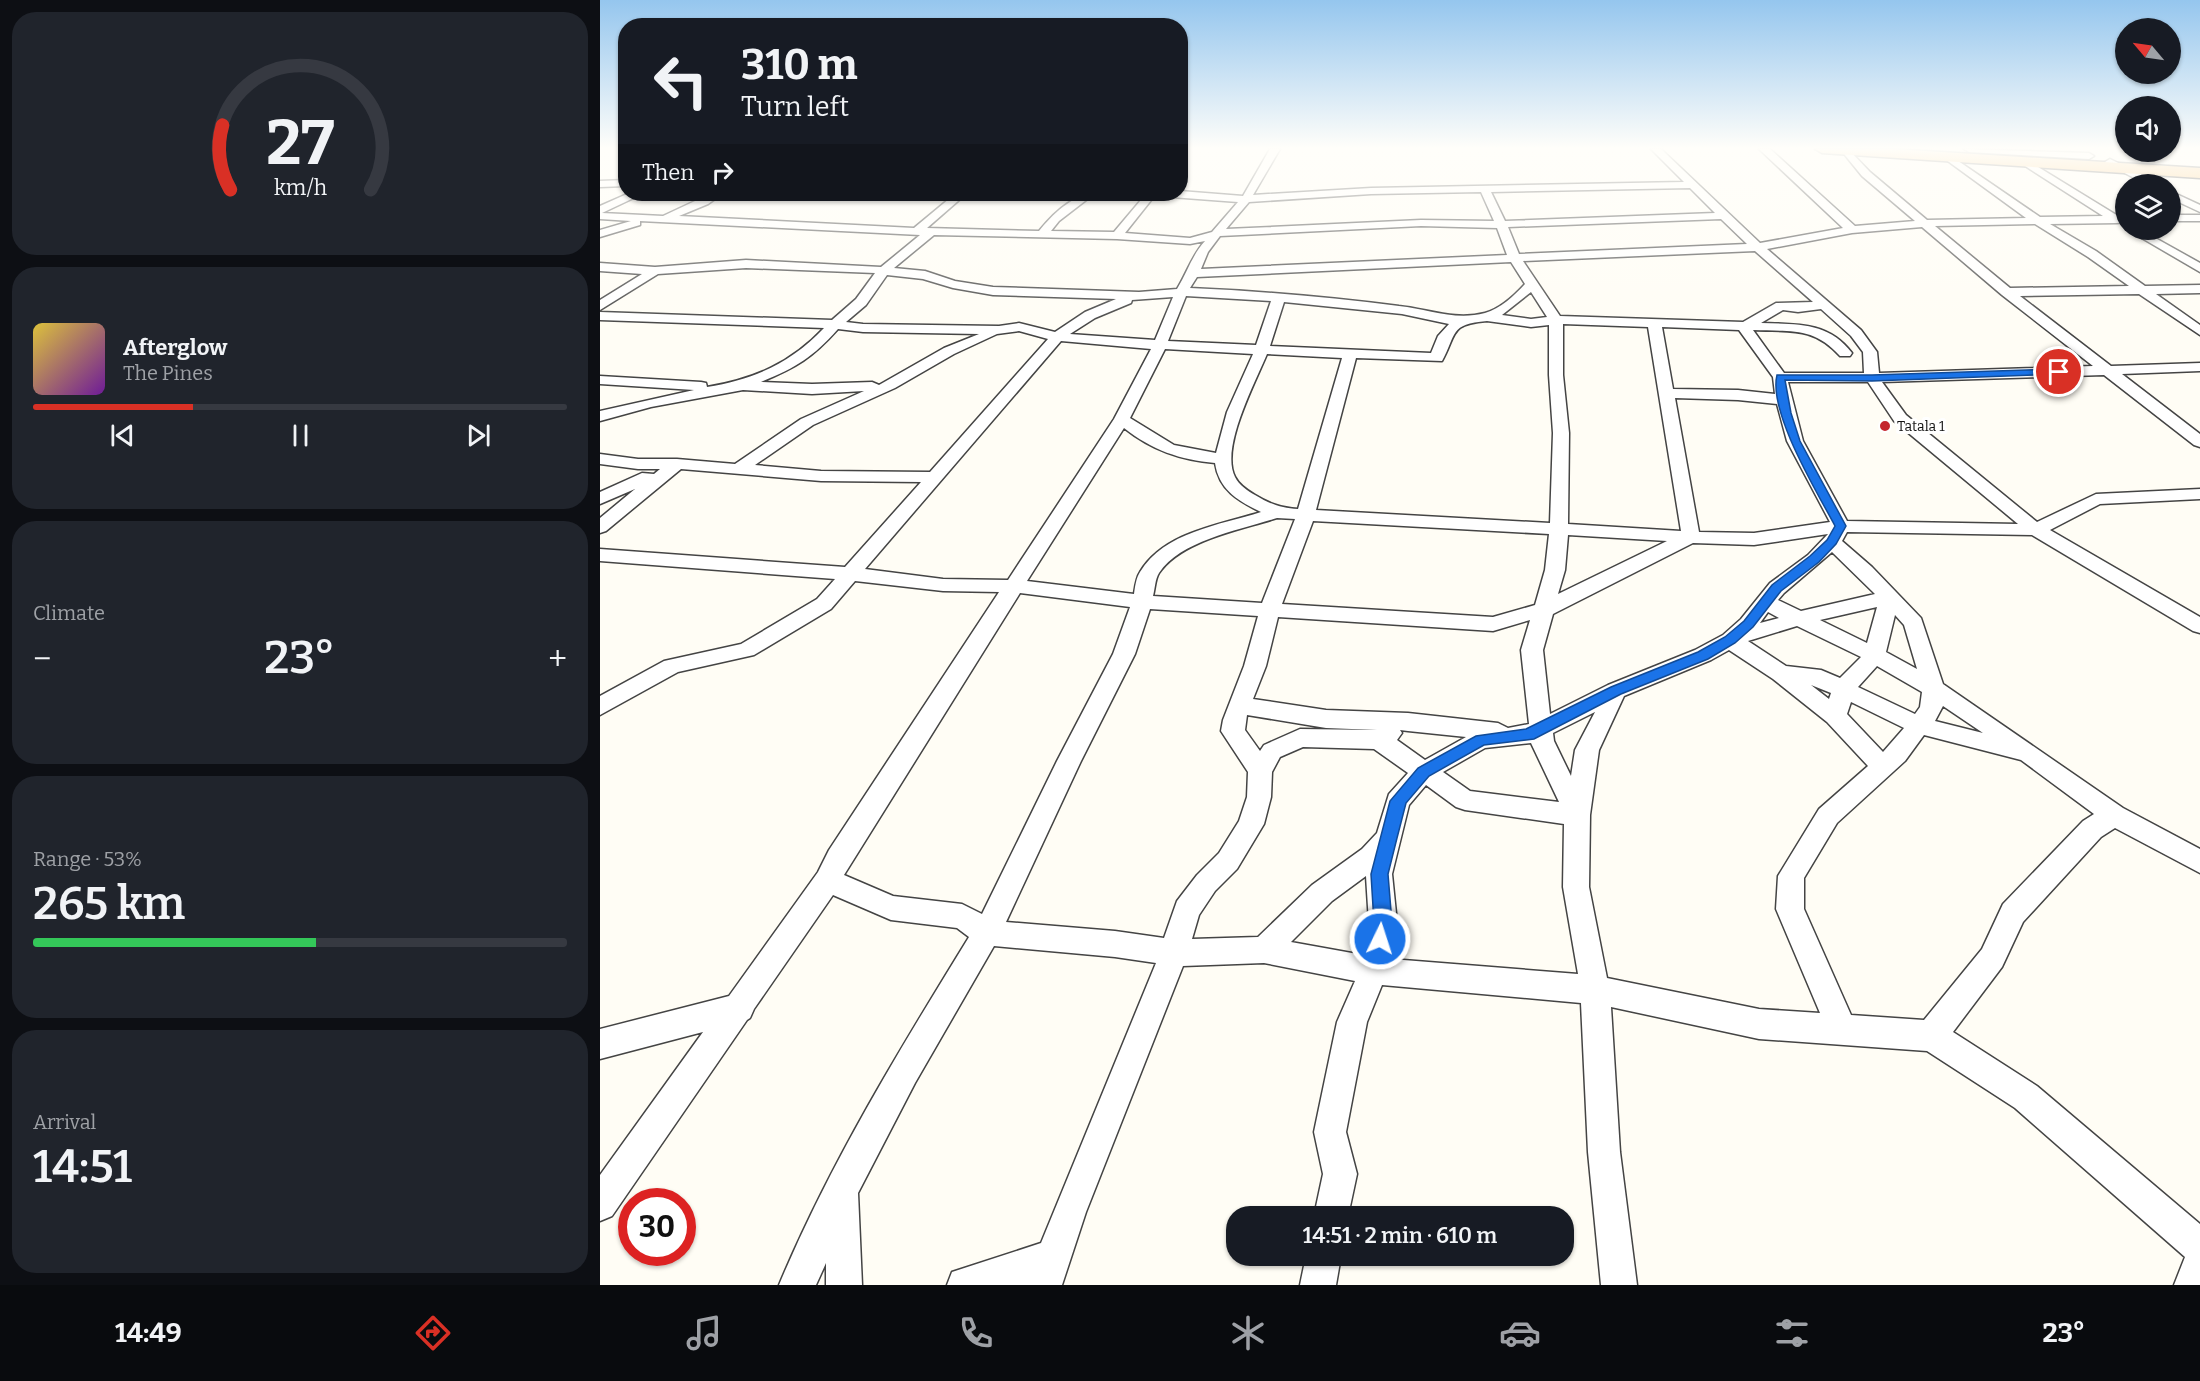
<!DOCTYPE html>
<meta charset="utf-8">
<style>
:root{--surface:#171b24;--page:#20242c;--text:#f1f3f6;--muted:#9ea1a6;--line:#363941;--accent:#d93025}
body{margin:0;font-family:Bitter,serif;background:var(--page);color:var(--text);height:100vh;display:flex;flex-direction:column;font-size:22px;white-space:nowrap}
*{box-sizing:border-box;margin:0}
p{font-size:20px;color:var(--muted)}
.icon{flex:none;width:33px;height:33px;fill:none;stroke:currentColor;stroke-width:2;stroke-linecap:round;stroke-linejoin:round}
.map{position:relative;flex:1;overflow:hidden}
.details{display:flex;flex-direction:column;gap:12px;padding:12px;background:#0d0f14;width:600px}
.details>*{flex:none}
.guide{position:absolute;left:18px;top:18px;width:570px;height:183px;border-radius:24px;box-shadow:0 2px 4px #0004;background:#171b24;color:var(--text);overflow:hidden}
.needle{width:39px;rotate:299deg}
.tools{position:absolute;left:1515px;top:18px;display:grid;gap:12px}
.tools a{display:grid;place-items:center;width:66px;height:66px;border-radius:50%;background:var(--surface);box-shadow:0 2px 4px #0004;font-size:30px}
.speed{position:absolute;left:18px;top:1188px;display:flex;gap:12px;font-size:30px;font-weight:700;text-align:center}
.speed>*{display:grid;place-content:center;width:78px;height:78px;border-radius:50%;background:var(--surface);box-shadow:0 2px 4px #0004;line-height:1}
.speed .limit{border:9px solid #d22;background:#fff;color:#111}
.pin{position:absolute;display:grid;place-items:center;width:51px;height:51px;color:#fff;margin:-26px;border:3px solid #fff;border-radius:50%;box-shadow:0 2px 6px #0007}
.me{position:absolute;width:66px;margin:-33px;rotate:4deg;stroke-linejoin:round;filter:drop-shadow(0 0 4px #0008)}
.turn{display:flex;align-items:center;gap:21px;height:126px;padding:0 24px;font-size:27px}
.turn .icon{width:78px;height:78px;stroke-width:2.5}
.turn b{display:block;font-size:42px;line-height:51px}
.then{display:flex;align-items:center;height:57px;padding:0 24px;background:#0003;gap:12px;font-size:22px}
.big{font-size:45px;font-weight:600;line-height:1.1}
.details .card{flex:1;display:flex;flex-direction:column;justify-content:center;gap:9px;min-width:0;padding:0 21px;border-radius:24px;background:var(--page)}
.details .dial{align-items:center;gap:0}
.dial svg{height:156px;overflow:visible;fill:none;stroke:var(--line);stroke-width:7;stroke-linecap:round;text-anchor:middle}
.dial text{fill:var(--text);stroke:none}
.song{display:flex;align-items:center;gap:18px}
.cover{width:72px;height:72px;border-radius:9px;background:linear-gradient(135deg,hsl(50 70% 55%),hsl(280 70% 35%))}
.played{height:6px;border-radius:3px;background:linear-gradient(90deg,var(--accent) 30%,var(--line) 30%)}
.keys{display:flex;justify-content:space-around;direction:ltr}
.heat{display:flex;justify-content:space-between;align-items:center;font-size:33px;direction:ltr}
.charge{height:9px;border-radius:4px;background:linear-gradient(90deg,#34c759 53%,var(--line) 0)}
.trip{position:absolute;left:626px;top:1206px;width:348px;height:60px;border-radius:24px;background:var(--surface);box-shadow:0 2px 4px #0004;font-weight:600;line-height:60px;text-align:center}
.tab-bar{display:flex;height:96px;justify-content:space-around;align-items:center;background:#090b0e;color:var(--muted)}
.tab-bar .icon{width:42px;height:42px}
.tab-bar .selected{color:var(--accent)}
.tab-bar b{font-size:27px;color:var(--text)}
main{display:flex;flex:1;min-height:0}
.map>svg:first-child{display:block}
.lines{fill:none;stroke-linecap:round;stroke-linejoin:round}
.minor-casing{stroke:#444;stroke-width:3}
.trunk-casing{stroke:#222;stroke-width:3}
.minor{fill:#fff;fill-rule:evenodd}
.trunk{fill:#f7bc64;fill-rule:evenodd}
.route{fill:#1a73e8;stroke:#114b97;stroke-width:1.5}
.poi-dot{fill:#c4262e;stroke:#fff;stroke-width:2}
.labels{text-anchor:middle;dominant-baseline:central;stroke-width:6;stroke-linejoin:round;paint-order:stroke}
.far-poi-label{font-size:14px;fill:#111;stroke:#fff;text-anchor:start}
</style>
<main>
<section class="details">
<div class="card dial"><svg viewBox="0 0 100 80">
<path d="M14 69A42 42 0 1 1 86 69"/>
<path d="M14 69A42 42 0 0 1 10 36" stroke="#d93025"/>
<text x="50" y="56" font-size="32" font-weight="700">27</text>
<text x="50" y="72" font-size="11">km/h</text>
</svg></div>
<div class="card">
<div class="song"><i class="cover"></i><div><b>Afterglow</b><p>The Pines</p></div></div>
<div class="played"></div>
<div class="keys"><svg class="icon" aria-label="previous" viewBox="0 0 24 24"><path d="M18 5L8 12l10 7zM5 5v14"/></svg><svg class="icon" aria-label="pause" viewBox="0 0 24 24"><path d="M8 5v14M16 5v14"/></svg><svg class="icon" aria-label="next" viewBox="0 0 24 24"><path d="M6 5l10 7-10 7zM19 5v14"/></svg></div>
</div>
<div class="card"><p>Climate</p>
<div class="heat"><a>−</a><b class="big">23°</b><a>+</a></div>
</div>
<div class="card"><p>Range · 53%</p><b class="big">265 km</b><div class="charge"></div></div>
<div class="card"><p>Arrival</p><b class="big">14:51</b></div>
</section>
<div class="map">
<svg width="1600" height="1285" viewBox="0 0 1600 1285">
<rect width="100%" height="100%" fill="#fffdf5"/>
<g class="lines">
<defs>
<g id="minor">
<path d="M670,149H680L653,195L771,188L1084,182L1051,149H1061L1160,243L1243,228L1159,149H1170L1255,226L1315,221L1262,176L1240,149H1248L1270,172L1327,220L1426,218L1345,159L1343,157L1348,154L1440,217L1503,216L1422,164L1420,162L1425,159L1518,216H1526V222L1517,223L1450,224L1496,251L1545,286L1600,285V293L1556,294L1600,325V335L1539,294L1420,296L1511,366L1600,363V371L1522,374L1600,434V447L1594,445L1504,375L1282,382L1306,415L1437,522L1496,494L1600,489V499L1500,504L1450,530L1600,617V633L1593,631L1432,535L1247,532L1242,541L1272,567L1321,618L1343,684L1523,808L1600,849V873L1515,828L1501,837L1423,922L1402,967L1353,1032L1437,1086L1600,1224V1285H1574L1585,1257L1415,1108L1327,1051L1159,1039L1011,1007L1020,1152L1037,1285H1001L988,1152L981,1003L782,985L767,1022L746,1132L757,1174L748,1216H714L723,1174L714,1132L737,1022L755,981L664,963L583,966L486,1212L462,1285H347L352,1272L441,1243L556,963L515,957L394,946L315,1083L258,1193L262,1285H226V1263L216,1285H179C230,1163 300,1049 369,937L357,928L291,920L233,895L154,1009L150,1018L147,1020L12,1216L0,1221V1175L103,1032L0,1059V1029L129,996L218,872L229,850L399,592L343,591L255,581L231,609L154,655L78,672L0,715V696L64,661L141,644L217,599L235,579L0,561V549L245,567L321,482L221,481L81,469L6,531L0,533V518L35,489L0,504V492L42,473L54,474L60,469H38L0,464V454L38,459H77L135,464L201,419L264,391L212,394L143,390L51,407L0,421V411L94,390L0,384V376L101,382L106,383L107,387C155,379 191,363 224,328L0,320V312L232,320L256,299L275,273L146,268L58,274L0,310V300L42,274L0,271V263L55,267L146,260L281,267L320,235L40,221V225L0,237V230L31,221L0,219V206L27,194H39L38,196L2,213L63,216L110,194H122L108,204L79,216L314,228L355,194H366L327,228L439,231C452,215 473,194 494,194L459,221L451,231L514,232L546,194H556L525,233L590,238L612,232L638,202L571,197L566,194H580V191L643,196ZM1090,188L1115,213L905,221L891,192ZM881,192L894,221L821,220L626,229L649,202L771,194ZM1121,219L1147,244L919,254L908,227ZM1435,224L1488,257L1529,286L1410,288L1335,226ZM821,226L897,228L907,255L601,269L608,252L620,236ZM1322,227L1402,295L1493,366L1279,373L1277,352L1261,330L1167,249L1252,233ZM334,235L517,239L590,244L605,241C592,255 587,273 577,289L539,292L393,287L355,281L325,271L294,268ZM1155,251L1213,302L1176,303L1143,322L960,316L923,261ZM911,262L925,284C915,295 900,309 885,313C855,321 828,309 799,306C730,297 660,291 590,288L597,277ZM287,275L323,279L353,288L393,295L516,299L485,312L455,332L419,323L399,326L263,324L246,322L266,305ZM931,292L947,317L931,319L902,315ZM586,296L671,301L656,345L568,341ZM573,297L555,340L470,334L495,318L531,303L532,300ZM684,302L802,314L849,324L838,336L831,353L670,346ZM1221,309L1251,336L1263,352L1264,373H1184L1153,330C1191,332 1213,326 1240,356H1250L1252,353C1229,322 1197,324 1161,323L1183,310L1198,312ZM887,321L931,327L949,325V375L953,433L950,523L716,510L756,358L842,361C857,334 849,324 887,321ZM963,324L1048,327L1081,531L968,524L969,433L963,375ZM1062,327L1139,330L1173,377L1175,394L1138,390L1073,389ZM238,329L263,332L379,334L344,348L279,385L272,382L212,384L161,382C197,367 212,358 238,329ZM419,331L448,339L330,472L221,471L155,465L213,425L295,388L354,354L397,334ZM461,341L551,349L514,419L408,580L343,579L265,569ZM565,349L653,354L627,412L616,453L574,445L530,418ZM667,354L742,358L698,509C681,508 670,504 655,495C648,491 639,485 635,477C620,448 655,383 667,354ZM1188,382H1268L1294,421L1418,524L1247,521L1203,441ZM1075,398L1138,400L1177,404L1187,441L1230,522L1154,533L1099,532ZM524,428C552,450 580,460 615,463C619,490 638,501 661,512C620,525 564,532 540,572C536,578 535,587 534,594L427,581ZM677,518L695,519L662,603L553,596C555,589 555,579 559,573C581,540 641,530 677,518ZM713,521L949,534L945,570L935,605L893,617L682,604ZM1228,534L1208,555L1170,583L1141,619L1123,635L1095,650L1008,685L950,714L943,650L953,614L1093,543L1154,545ZM968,535L1067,541L958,594L965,570ZM1232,552L1275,594L1201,611L1178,600L1184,593ZM420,593L530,607L513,654L457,761L382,914L362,904L293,896L244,875ZM1277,607L1267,643L1220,620ZM550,609L658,616L644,666L623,720L621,731L648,772L647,797L639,821L619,853L597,875L577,901L564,938L515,931L406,922L481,761L535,654ZM1168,612L1179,618L1160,623ZM1295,615L1304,625L1317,669L1286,652ZM678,617L893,631L930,620L921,650L929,724L908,728L898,723L808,713L726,710L653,699L666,666ZM1197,626L1261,657L1240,678L1221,670L1186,666L1148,641ZM1129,650L1173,679L1227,722L1268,766L1219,809L1178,876L1176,909L1220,1013L1159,1009L1007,978L989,887L990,815L999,750L1024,696L1111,660ZM1277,666L1322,692L1320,707L1315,714L1258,687ZM1211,685L1231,693L1229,699ZM1251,702L1304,728L1283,752L1247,714ZM1343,706L1383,733L1335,721ZM995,712L975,750L971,776L954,741L953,733ZM647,715L726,728L777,730L700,729L664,745L660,751L645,730ZM800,730L808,731L866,737L825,760L797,740L802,733ZM1324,735L1421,760L1494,814L1483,821L1403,904L1382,949L1324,1020L1251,1015L1204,909V878L1237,823L1305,761ZM931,743L959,802L870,791L843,772L885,748ZM703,747L774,749L808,773L789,794L777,833L762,849L712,885L658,937L592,939L599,915L615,891L637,869L664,824L671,797L672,772L680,757ZM826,785L856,807L865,810L964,824L963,887L978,974L791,959L797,923L792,874L809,805ZM766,876L769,923L763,955L691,942L732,901Z"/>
<path d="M1364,149L1489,153L1494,156L1489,159L1369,152Z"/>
<path d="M1510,159L1557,182L1558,184H1546L1507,164L1505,162Z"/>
<path d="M26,180V186L0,187V181Z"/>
<path d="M1570,191L1600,205V212L1570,198Z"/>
<rect x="1570" y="215" width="30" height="6"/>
<path d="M1528,230H1541L1600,263V272Z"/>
<path d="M706,1256H741L736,1285H700Z"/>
</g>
<path id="trunk" d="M1215,149H1294L1600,168V178L1222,153Z"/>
</defs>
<!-- minor casing -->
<use href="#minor" class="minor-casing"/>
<!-- trunk casing -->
<use href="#trunk" class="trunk-casing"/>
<!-- minor -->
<use href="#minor" class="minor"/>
<!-- trunk -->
<use href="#trunk" class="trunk"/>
</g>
<!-- sky -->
<linearGradient id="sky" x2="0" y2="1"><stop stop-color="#95c6ee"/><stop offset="0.45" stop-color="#fffefa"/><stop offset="1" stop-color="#fffefa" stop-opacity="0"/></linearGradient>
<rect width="1600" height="329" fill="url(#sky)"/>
<!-- route -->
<path class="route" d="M1459,369L1464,372L1462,374L1272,381L1185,380L1191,413L1200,441L1246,526L1236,544L1219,562L1181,591L1153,627L1135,643L1108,659L1021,694L934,739L884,745L829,776L806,803L797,838L788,874L792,923L786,945L780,947L774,945L771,939L774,923L771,874L790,801L818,768L876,736L926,729L1011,687L1098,652L1125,637L1144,621L1172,585L1210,556L1227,540L1235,526C1217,492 1168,412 1177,375H1272Z"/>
<!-- markers -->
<circle class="poi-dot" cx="1285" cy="426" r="6"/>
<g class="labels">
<!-- far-poi labels -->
<g class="far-poi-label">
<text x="1297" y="426">Tatala 1</text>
</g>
</g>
</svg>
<div class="tools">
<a><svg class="needle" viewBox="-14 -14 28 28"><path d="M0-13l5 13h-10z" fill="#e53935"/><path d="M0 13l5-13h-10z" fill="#9ea1a6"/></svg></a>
<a><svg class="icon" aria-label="sound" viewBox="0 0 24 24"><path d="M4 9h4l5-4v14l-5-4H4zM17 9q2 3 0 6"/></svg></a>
<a><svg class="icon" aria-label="layers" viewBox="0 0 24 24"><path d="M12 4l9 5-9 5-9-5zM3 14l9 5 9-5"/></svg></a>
</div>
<div class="speed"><div class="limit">30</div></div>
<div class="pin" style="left:1459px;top:372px;background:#d93025"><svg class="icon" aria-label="arrive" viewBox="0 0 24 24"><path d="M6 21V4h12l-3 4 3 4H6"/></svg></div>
<svg class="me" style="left:780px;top:939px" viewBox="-20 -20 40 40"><circle r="17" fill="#1a73e8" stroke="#fff" stroke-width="3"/><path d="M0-11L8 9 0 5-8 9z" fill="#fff"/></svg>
<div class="trip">14:51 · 2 min · 610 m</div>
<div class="guide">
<div class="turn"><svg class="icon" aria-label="left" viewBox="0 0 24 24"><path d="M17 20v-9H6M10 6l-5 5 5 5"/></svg><div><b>310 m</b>Turn left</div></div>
<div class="then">Then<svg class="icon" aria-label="right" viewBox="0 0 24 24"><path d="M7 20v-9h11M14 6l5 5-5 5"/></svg></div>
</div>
</div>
</main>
<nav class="tab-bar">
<b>14:49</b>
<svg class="icon selected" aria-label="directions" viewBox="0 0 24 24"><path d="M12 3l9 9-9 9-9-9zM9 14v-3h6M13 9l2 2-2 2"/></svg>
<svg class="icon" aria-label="music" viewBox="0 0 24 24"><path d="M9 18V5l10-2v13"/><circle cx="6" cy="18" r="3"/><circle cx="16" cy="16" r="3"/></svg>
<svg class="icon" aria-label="phone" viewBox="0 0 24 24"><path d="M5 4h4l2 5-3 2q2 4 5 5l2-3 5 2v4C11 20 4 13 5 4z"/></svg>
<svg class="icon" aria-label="climate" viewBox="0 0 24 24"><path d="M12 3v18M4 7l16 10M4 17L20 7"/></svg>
<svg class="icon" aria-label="car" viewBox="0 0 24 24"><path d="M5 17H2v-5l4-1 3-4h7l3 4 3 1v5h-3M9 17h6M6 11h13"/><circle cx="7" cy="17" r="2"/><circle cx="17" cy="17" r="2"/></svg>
<svg class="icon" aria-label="filters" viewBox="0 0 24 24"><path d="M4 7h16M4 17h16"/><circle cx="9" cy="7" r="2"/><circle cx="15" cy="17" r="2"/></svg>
<b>23°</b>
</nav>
